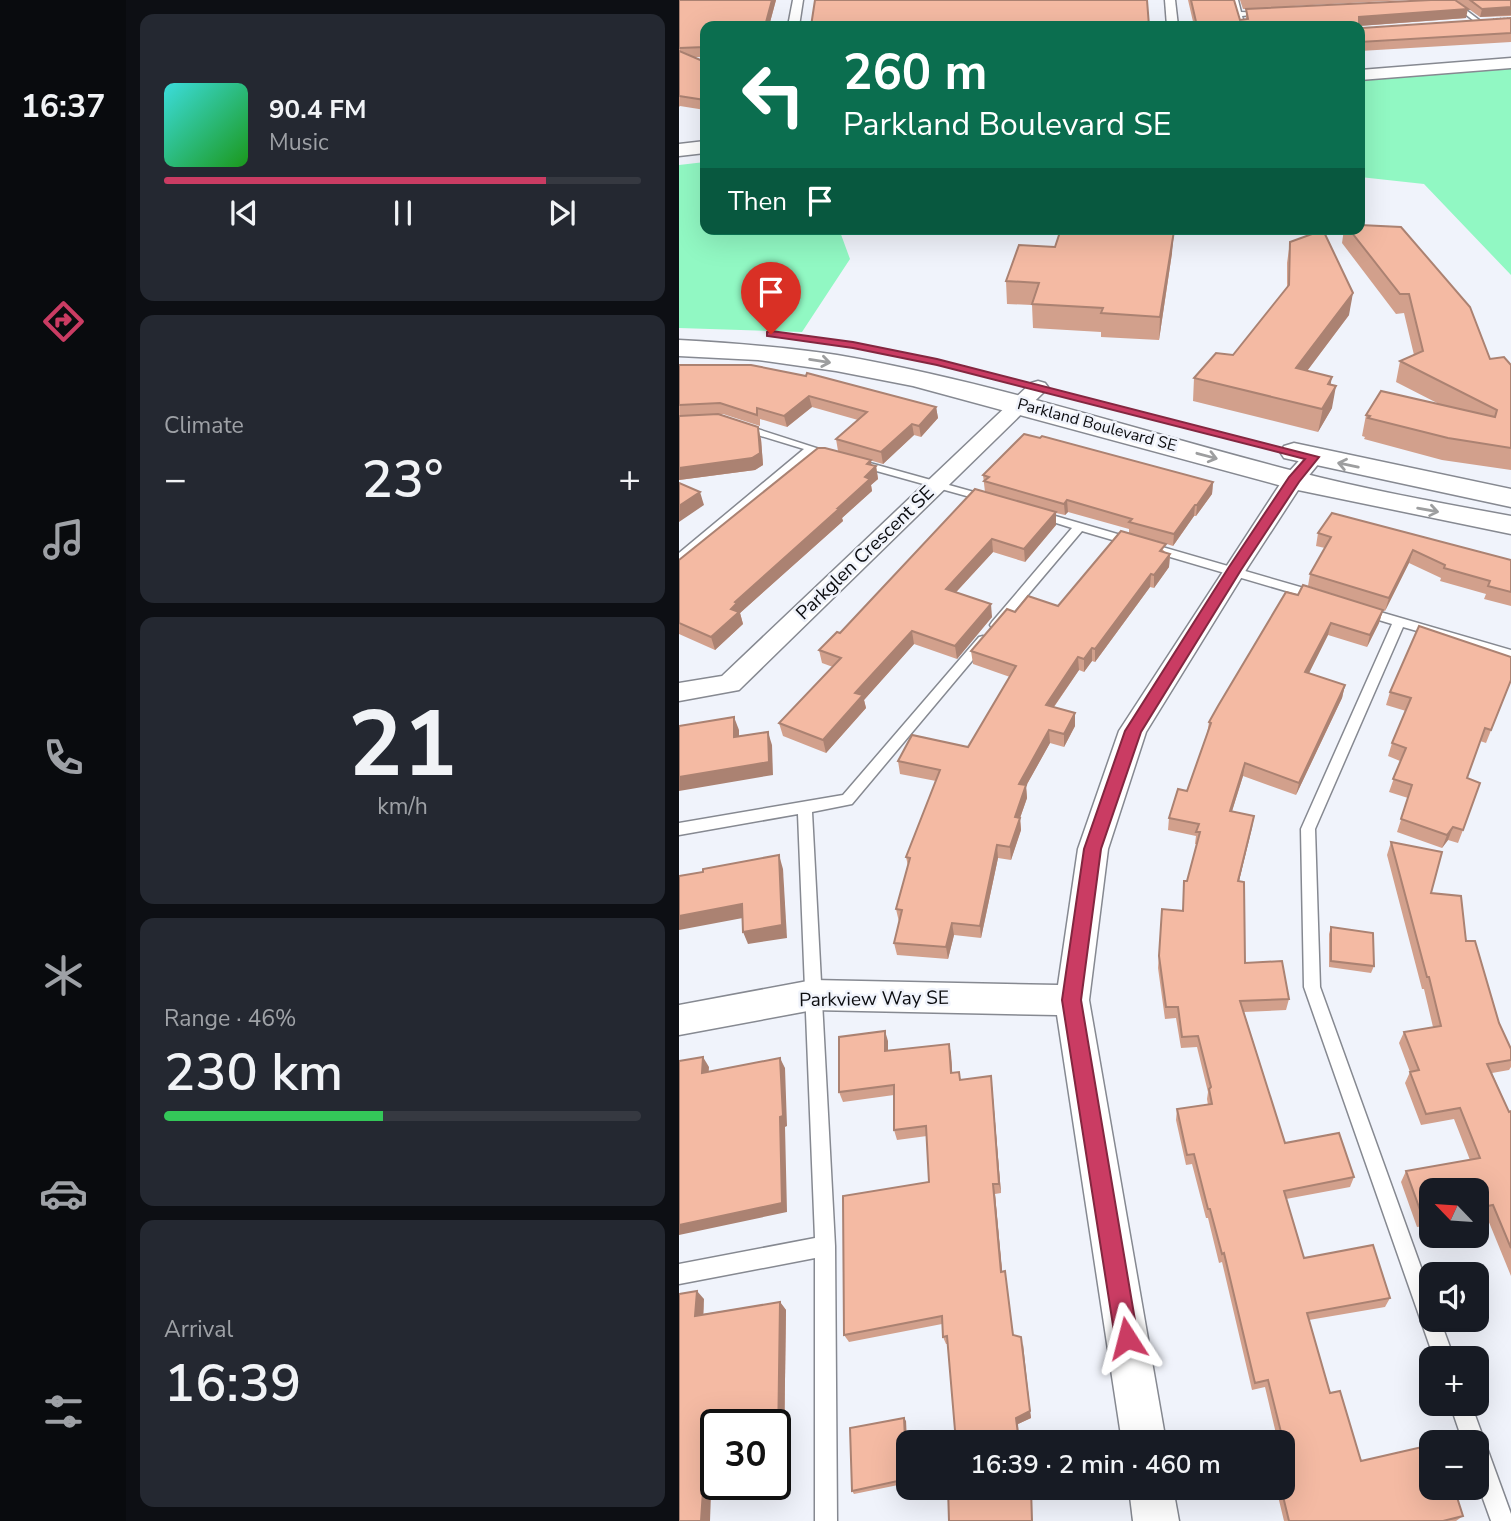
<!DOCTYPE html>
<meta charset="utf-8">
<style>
:root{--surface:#171b24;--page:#242831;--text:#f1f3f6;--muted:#9ea1a6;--line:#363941;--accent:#ca3c63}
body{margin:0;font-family:"Nunito Sans",sans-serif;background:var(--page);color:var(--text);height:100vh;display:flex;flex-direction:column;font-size:26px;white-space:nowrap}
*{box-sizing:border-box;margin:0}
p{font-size:23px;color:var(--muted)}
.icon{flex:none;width:38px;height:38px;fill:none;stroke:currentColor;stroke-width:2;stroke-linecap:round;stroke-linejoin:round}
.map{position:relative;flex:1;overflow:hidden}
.sheet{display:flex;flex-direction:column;gap:14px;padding:14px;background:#0d0f14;width:553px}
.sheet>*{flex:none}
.hud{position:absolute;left:21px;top:21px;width:665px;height:214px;border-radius:14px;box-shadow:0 7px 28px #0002;background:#0b6e4f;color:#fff;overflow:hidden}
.needle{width:46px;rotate:295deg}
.tools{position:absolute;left:740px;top:1178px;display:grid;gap:14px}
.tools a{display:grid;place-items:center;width:70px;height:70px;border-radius:14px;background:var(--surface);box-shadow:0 7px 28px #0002;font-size:35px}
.speed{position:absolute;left:21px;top:1409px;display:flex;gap:14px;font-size:35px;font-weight:700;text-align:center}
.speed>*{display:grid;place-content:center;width:91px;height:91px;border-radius:50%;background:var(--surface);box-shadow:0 7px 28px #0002;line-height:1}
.speed .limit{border:4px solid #111;border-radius:10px;background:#fff;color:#111}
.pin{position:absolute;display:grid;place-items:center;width:60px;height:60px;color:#fff;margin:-72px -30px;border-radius:50% 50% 50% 0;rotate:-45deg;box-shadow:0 0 7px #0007}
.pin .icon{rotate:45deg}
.me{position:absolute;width:77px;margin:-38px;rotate:351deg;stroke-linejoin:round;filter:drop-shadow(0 0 5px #0008)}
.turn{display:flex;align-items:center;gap:24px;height:147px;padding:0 28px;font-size:32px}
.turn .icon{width:91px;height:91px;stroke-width:2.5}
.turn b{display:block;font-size:49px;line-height:60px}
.then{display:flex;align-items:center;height:66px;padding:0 28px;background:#0003;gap:14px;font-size:26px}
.big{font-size:52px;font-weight:600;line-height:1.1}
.sheet .card{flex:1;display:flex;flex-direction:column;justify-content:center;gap:10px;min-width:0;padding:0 24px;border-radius:14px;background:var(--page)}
.sheet .dial{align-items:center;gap:0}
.dial b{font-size:91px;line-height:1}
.song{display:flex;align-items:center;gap:21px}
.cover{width:84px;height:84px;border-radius:10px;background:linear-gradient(135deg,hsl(180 70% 55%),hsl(120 70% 35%))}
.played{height:7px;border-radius:4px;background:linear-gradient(90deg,var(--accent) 80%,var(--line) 80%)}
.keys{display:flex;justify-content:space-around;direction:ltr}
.heat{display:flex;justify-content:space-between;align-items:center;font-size:38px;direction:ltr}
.charge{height:10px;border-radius:5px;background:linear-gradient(90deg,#34c759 46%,var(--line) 0)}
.trip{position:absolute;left:217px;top:1430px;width:399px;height:70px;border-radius:14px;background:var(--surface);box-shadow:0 7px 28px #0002;font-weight:600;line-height:70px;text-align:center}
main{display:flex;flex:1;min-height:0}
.tab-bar{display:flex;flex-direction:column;width:126px;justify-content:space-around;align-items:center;background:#090b0e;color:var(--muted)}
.tab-bar .icon{width:49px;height:49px}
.tab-bar .active{color:var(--accent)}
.tab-bar b{font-size:32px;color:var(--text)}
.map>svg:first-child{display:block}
.green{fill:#91f8c3}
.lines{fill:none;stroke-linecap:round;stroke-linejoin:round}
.lane-casing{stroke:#868991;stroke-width:3}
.street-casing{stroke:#868991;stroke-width:3}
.secondary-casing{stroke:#868991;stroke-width:3}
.path{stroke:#a1a4aa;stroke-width:2;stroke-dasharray:1 2.5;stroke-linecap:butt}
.lane{fill:#fff;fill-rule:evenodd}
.street{fill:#fff;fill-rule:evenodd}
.secondary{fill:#fff;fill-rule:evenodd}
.wall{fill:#d2a08c}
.shaded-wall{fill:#ab8272}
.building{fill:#f4baa3;stroke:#ab8272;stroke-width:2}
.oneway{stroke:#9d9e9f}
.route{fill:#ca3c63;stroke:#832740;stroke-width:2}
.labels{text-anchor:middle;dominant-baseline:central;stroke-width:5;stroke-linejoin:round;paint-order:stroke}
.far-street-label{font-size:16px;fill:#0b0c0f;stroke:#f0f3fb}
.street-label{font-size:19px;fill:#0b0c0f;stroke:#f0f3fb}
</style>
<main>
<nav class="tab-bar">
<b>16:37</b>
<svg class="icon active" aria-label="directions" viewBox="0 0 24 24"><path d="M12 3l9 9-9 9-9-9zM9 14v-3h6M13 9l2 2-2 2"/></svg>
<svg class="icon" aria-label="music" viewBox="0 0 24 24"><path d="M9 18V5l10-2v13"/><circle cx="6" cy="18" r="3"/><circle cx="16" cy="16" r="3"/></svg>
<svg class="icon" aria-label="phone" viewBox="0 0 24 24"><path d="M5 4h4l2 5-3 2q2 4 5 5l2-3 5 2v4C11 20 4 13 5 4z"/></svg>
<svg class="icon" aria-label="climate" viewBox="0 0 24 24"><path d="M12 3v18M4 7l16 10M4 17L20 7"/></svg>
<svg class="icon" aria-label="car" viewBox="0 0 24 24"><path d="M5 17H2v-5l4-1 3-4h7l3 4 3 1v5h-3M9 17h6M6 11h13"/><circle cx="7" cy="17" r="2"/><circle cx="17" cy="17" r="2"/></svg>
<svg class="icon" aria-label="filters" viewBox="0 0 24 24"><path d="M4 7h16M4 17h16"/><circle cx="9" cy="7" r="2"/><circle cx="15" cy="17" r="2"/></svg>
</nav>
<section class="sheet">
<div class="card">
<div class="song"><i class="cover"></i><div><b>90.4 FM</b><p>Music</p></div></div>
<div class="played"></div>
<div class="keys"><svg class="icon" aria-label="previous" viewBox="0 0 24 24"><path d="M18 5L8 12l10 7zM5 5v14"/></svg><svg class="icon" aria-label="pause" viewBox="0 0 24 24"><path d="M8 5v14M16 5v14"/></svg><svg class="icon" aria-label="next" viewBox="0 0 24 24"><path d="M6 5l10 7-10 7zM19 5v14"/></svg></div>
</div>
<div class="card"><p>Climate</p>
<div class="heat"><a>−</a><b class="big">23°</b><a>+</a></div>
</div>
<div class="card dial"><b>21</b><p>km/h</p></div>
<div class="card"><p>Range · 46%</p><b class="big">230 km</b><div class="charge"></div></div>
<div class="card"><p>Arrival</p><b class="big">16:39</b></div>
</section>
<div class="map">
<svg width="832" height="1521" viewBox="0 0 832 1521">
<rect width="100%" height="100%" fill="#f0f3fb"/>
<!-- green -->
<g class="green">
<path d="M832,67V275L745,184L681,177V80Z"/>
<path d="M26,162V229H160L171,259L123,332L0,328V165Z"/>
</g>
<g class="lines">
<defs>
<g id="lane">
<path d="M553,0H559L562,12L589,13L563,16L566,26H560Z"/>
<path d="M768,0H774L804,23L799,24Z"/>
<path d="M63,424L159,455L154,458L134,452L4,562L0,563V553L125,449L59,429L58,427Z"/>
<path d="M180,460L313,497L315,499L309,502L176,465V461Z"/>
<path d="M359,511L642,593L644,596L642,599H634L403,531L321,628H313L311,625L313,622L393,528L355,516V512Z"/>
<path d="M684,607L832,650V658L724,627L636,829L641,987L752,1295V1320H761L775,1358H755L625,987L622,829L713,624L680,614L678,611L680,608Z"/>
<path d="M304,636L310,640L308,643L173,804L133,812L156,1246L158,1521H136V1258L0,1284V1264L136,1238L119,814L0,835V823L164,795L300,637Z"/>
<path d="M771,1404H792L832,1514V1521H812L798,1482V1442H784Z"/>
</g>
<g id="street">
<path d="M114,0H124L120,26H109Z"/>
<path d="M486,0H496L499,26H488Z"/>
<path d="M359,381L366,383L369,387L366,391L60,690L0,701V683L43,676L352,383Z"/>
<path d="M634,451L641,453L645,457L623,484L567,570L467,732L429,849L410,1000L487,1442H443L378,1015L134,1010L0,1035V1005L134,980L379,985L399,849L440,731L607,475L627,453Z"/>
<path d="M450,1488H494L500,1521H454Z"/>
</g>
<g id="secondary">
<path d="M832,58V68L681,80V70Z"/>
<path d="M26,141V153L0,156V144Z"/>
<path d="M0,340C53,343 106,347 158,355C315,382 466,433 619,472C689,490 761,503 832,516V534L614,489L234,386L157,371L79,360L0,356Z"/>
<path d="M615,443L832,489V507L605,458L601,452L605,446Z"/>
</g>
</defs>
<!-- lane casing -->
<use href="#lane" class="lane-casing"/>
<!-- street casing -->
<use href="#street" class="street-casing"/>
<!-- secondary casing -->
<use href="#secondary" class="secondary-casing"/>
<!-- path -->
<path class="path" d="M814,19L832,18"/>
<!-- lane -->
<use href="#lane" class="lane"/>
<!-- street -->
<use href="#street" class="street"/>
<!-- secondary -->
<use href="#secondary" class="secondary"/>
</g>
<!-- wall -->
<g class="wall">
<path d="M0,0H97L90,26H26V57H16L26,62V110L1,106L0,107Z"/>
<path d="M509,0H555L561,20L567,19V9H564L561,0H728L614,6L787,18L681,26L683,28L832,18V42L681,51V26H515Z"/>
<path d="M777,0H832V16L801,17Z"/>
<path d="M665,229H681L811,359L832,365V470L763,460L685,439L686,437L683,436L687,415L760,404L717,382L721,361L735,355L725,313L717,314L663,243Z"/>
<path d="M611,242L670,315L628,371L652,384L653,408L639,432L514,401L515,378L554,355L608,288V263Z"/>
<path d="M493,253L480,340L422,337V332L354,328L353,305L328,304L327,281Z"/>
<path d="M0,365L257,407L259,418L242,437L235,435L204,464L159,451L157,439L179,420L133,407L108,427L81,419V426L44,414L41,415L82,439L84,465L76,470L0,480Z"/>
<path d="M192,460V465L197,466L199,479L192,485L193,491L163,518L164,521L61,613L64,624L36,650L0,634V560Z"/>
<path d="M304,475L534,482L533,494L517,516H515L494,546L475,540L486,552L491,554L490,567L475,588L471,587L416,662L413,661L405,672L400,670L375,707L396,713V726L385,747L371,743L347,786L348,798L341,818L342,830L332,860L319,858L302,938L275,935L269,959L218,955L215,943L220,922L217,909L229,866L227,857L257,781L221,774L219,761L289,747L331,677L294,664L292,651L336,612L379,606L450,533V529L389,512L386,515L377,513V525L346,562L314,552L277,592L313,617L278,659L235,644L185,700L187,708L147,753L104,736L100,723L154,667L143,663L140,650L161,633L306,492Z"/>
<path d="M639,533L832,560V606L805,599L807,594L761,581L762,578L730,563L706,611L629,586L631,574L646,548L637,546Z"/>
<path d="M619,595L704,610L700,623L688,647L649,635L630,673L666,685L663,698L617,795L564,776L553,811L575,816L560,881L566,963L610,999L607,1010L565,1012L606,1143L675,1177L671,1187L607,1199L625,1258L711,1298L706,1307L630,1320L651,1393L682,1461L784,1516L777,1521H605L597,1488H604L605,1466L604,1459V1442H599L586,1387L573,1390L543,1262L540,1263L529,1218H527L513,1164L507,1165L497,1120L498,1109L529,1105L528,1099L529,1092L518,1047L502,1048L497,1018L486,1019L479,968L483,909L504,910L505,881H508L518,844H516L517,836L489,830L490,818L508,791L528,734L530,722Z"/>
<path d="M832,680L807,743L801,741L788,778L784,830L779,843L769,840L763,848L718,832L729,798L710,792L721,761L709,756L713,743L727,711L707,705L711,692Z"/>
<path d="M712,842L752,893L787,941L820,1023L832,1049V1067L830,1070L813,1073L830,1112L832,1111V1276L807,1215L798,1217V1190H752V1225L738,1227L722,1182L727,1171L791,1160L775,1119L742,1125L726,1083L731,1072L720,1043L725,1032L754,1027L745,989H743L708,855Z"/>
<path d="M652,927L695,966L692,973L650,967V934Z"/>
<path d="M209,1041V1051L270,1044L272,1054L273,1073L282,1080L313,1086L322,1193L316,1194L323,1272L326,1271L334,1336L352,1418L339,1424L269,1344H267L264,1337L263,1324L170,1342L165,1335L250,1182L248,1136L218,1140L215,1130V1095L164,1102L160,1092Z"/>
<path d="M25,1299L24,1314L101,1302L107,1310L105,1450L96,1452V1424H37V1465L33,1466L0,1521Z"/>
<path d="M227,1421L229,1483L175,1494L173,1491Z"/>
</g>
<!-- shaded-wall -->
<g class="shaded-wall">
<path d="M93,0H97L90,26H86Z"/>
<path d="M832,7V15L801,17L803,9Z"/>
<path d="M789,9L787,18L679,26L680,17Z"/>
<path d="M495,231L493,253L480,340L481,317Z"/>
<path d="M674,293L670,315L613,391L617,368Z"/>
<path d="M653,377L649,398L657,386L653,408L639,432L649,384Z"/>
<path d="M130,396L133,407L108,427L105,416Z"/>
<path d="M257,407L259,418L242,437L240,426Z"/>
<path d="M233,424L235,435L204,464L202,452Z"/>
<path d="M79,427L82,439L84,465L76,470L0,480V468Z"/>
<path d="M192,460L193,470L197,466L199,479L192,485L193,491L163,518L164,521L61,613L64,624L36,650L32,637L56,602L159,508L186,477L188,464Z"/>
<path d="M534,482L533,494L517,516L518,505Z"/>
<path d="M21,492L25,505L0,522V506Z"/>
<path d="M388,500L389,512L386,515L385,504Z"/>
<path d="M516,505L515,516L494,546L495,534Z"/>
<path d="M377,512V525L346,562L345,549Z"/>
<path d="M313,539L314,552L268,602L267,589Z"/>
<path d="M734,550L730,563L706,611L710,598Z"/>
<path d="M491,554L490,567L475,588V575Z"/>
<path d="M472,574L471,587L416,662V649Z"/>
<path d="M312,604L313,617L278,659L276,646Z"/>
<path d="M704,610L700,623L688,647L691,635Z"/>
<path d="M652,623L649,635L624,685L626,672Z"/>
<path d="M233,631L235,644L185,700L187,708L147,753L144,740L176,693Z"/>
<path d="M413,648V661L405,672V659Z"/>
<path d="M399,657L400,670L367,718V705Z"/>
<path d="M666,685L663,698L617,795L620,783Z"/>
<path d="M396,713V726L385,747V734Z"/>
<path d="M55,717L60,730V750L55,737Z"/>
<path d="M370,730L371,743L347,786L348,798L341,818L342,830L332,860L331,847L340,784Z"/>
<path d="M89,732L93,745L94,775L0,791V777Z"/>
<path d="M566,763L564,776L549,824L551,811Z"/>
<path d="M575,816L573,828L557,893L559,881Z"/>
<path d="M774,827L769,840L763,848L768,835Z"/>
<path d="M318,845L319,858L302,938L301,926Z"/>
<path d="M100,855L104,869L108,938L69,944L64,932Z"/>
<path d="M63,904L69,917L0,930V916Z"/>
<path d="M273,923L275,935L269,959L267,947Z"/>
<path d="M206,1031L209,1041V1062L206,1051Z"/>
<path d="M270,1044L272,1054L274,1084L272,1073Z"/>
<path d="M24,1057L30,1067L29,1083L23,1073Z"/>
<path d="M101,1058L106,1068L108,1126L106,1127L108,1212L0,1235V1225L101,1117Z"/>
<path d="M312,1076L313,1086L322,1193L320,1184Z"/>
<path d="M314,1184L316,1194L324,1280L322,1272Z"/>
<path d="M18,1291L25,1299L24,1324L16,1316Z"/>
<path d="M101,1302L107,1310L105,1450L99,1444Z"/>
<path d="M344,1344L352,1418L339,1424L340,1442L337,1418Z"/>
<path d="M225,1418L227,1421L229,1480L228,1479Z"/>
<path d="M26,1460L33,1466L31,1521H22Z"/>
</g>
<!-- building -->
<g class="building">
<path d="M0,0H93L86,26H26V47L0,48Z"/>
<path d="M136,0H468L470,26H132Z"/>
<path d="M512,0H555L561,20L569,19L567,9L752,0H776L789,9L680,17V25L683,28L832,18V33L681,42V26H518Z"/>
<path d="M791,0H832V7L803,9Z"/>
<path d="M0,51L26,62V100L0,96Z"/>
<path d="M681,225L722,227L791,307L811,359L825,357L832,365V448L769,438L689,418L691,416L687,415L702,391L816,417L818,410L721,361L744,351L730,294H721L670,229H681Z"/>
<path d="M382,229L495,231L481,317L422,313L424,308L353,304L360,283L327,281L340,245L376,247Z"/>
<path d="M644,230L674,293L617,368L653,377L649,384L657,386L643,409L515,378L537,353L554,355L610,285L611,242Z"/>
<path d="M0,365H72L127,376L128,373L257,407L240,426L233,424L202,452L157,439L188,412L130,396L105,416L78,408V415L41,403L0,405Z"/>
<path d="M39,414L79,427L81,453L73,458L0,468V416Z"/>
<path d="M345,434L361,438L363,436L534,482L518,505H516L495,534L450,522L453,519L388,500L385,504L305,481L310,477L304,475Z"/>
<path d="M139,448H146L192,460L188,464L197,466L186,477L191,479L159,508H161L56,602L58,603L52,609L60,612L32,637L0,623V560Z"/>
<path d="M0,483L21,492L0,506Z"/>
<path d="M296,489L377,512L345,549L313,539L267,589L312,604L276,646L233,631L176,693L184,695L144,740L100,723L162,658L140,650L158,632L161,633Z"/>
<path d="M653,513L832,560V592L809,586L811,581L765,568L766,565L734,550L710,598L631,574L652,537L639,533Z"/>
<path d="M442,531L487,544L481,551L491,554L475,575L472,574L416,649L413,648L405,659L399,657L367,705L396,713L385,734L370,730L340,784L347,785L336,817L341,818L331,847L318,845L301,926L273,923L267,947L215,943L223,910L217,909L231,858L227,857L261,770L219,761L233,735L289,747L337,666L292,651L328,609L336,612L349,596L379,606Z"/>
<path d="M624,585L704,610L691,635L652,623L626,672L666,685L620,783L566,763L551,811L575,816L559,881L565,882L566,963L603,961L610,999L561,1001L606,1143L660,1133L675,1177L605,1191L625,1258L694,1245L711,1298L628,1313L651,1393L661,1391L682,1461L752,1445V1488H775L784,1516L764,1521H610L602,1488H604V1466L610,1464L589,1380L576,1383L545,1253L543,1254L531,1209H529L515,1154L508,1155L498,1109L533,1104L530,1089L532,1087L519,1036L503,1037L499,1007H487L480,956L483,909L504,911L505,881H508L521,832H517L520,824L490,818L499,789L508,791L532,723L530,722L539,706L607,592L619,595Z"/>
<path d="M740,626L832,657V680L812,730L806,728L788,778L801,783L784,830L774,827L768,835L722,819L733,785L714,779L727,748L713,743L732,698L711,692Z"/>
<path d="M55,717V737L89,732L90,762L0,777V726Z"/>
<path d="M712,842L763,852L752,893L782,896L787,941H796L820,1023L832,1049V1060L808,1064L830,1112L832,1111V1248L814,1205L798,1208V1190H752V1216L744,1218L727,1171L801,1158L781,1108L747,1114L731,1072L740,1070L725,1032L762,1026L750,977H748Z"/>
<path d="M100,855L103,925L64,932L63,904L0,916V876L24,872V869Z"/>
<path d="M652,927L694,933L695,966L652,961Z"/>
<path d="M206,1031V1051L270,1044L272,1073L280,1072L281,1080L312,1076L320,1184H314L322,1272L326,1271L334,1335L342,1337L351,1411L337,1418L340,1442H277L268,1336L264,1337L263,1316L165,1335L164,1196L250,1182L247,1126L215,1130V1085L160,1092V1037Z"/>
<path d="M24,1057L23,1073L101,1058L104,1116L101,1117L103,1203L0,1225V1061Z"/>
<path d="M18,1291L16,1316L101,1302L99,1444H96V1424H37V1458L26,1460L22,1521H0V1294Z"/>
<path d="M225,1418L228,1479L173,1491L171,1428Z"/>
<path d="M269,1488H352L353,1521H270Z"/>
</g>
<!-- one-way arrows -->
<defs><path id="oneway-shaft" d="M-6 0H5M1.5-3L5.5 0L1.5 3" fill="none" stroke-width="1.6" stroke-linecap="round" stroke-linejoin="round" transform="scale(1.75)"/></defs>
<g class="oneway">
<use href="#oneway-shaft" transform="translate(141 361) rotate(9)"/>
<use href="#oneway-shaft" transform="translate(528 456) rotate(15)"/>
<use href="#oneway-shaft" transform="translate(669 465) rotate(-168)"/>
<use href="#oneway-shaft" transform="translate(749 510) rotate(10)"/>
</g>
<!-- route -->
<path class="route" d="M92,331L174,342L258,359L640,457L620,482L562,570L462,732L422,849L402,1000L459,1338L456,1346L448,1350L439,1346L436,1338L383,1000L405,849L446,731L550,567L610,477L626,459L258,365L174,348L88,336V332Z"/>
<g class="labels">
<!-- far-street labels -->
<g class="far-street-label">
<text transform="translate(418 425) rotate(15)">Parkland Boulevard SE</text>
</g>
<!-- street labels -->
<g class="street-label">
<text transform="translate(186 553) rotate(-44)">Parkglen Crescent SE</text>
<text transform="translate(195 999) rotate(-1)">Parkview Way SE</text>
</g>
</g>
</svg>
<div class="tools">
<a><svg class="needle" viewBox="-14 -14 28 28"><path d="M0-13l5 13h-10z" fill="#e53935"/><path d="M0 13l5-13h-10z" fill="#9ea1a6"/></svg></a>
<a><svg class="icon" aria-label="sound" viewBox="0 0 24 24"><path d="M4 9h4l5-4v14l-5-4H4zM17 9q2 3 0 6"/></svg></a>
<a>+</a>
<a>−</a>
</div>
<div class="speed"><div class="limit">30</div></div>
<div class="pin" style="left:92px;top:334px;background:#d93025"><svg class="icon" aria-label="arrive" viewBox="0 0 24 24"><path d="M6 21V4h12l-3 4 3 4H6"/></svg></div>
<svg class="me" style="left:448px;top:1338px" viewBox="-20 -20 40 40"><path d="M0-17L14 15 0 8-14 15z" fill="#ca3c63" stroke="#fff" stroke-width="4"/></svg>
<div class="trip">16:39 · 2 min · 460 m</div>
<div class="hud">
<div class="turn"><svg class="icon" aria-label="left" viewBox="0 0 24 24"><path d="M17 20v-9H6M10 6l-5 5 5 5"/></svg><div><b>260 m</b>Parkland Boulevard SE</div></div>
<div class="then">Then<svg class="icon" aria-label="arrive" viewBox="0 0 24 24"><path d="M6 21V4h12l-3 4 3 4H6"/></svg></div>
</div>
</div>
</main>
